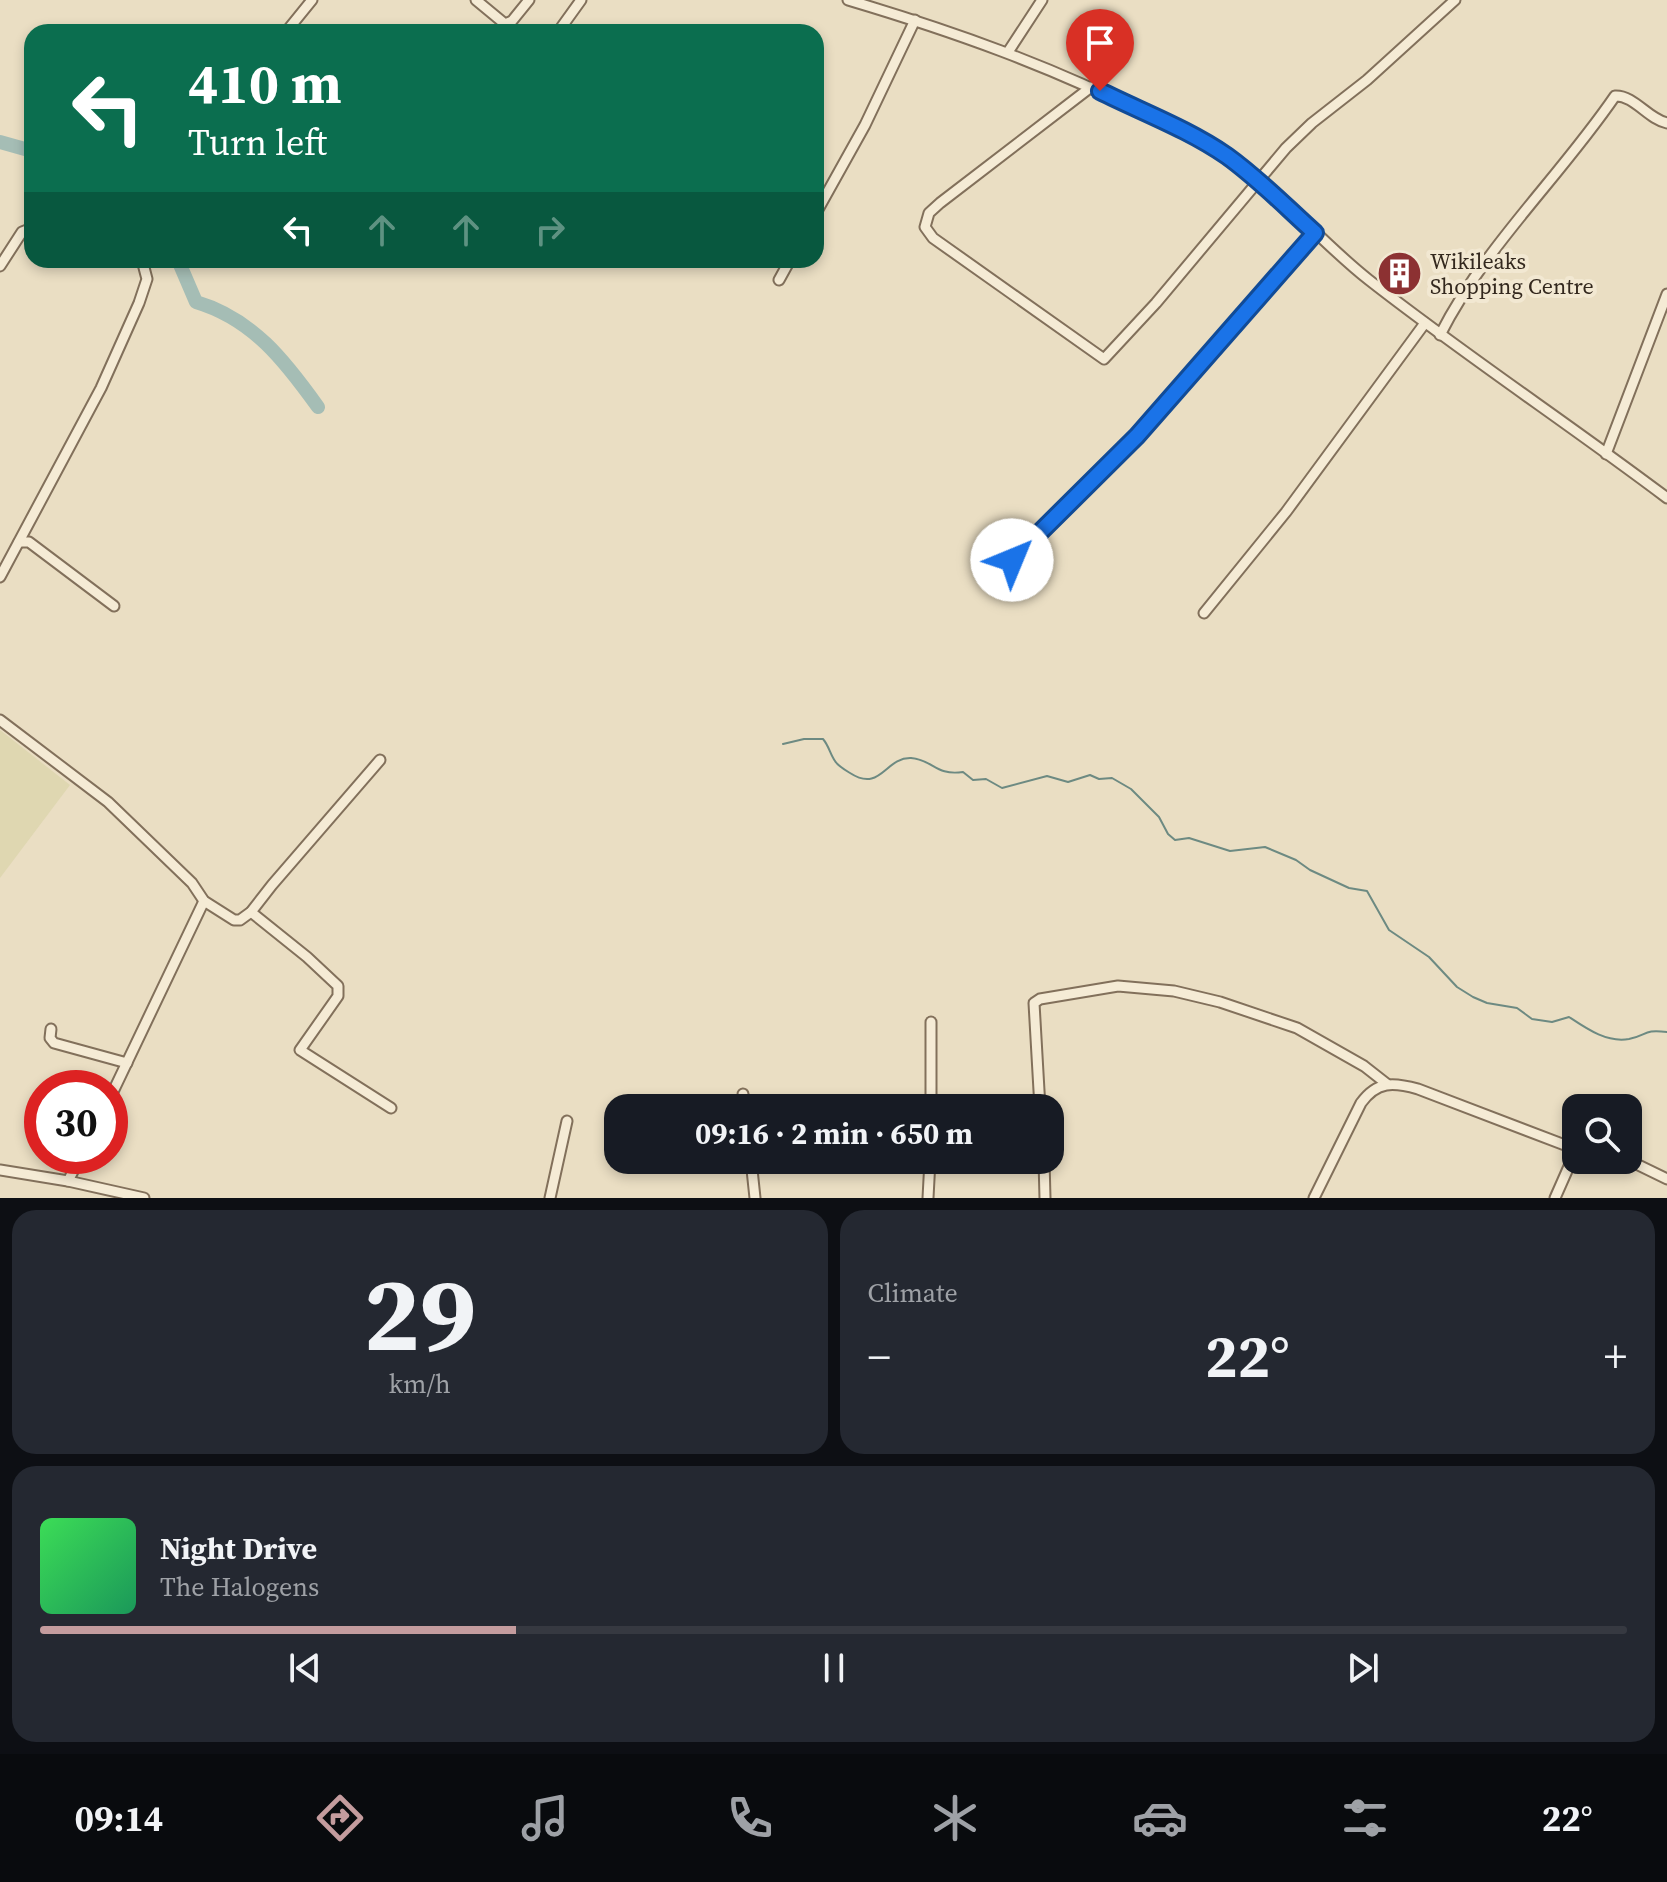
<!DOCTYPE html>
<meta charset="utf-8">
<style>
:root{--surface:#171b24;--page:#242831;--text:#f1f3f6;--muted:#9ea1a6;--line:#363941;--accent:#c49c9e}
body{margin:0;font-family:"Source Serif 4",serif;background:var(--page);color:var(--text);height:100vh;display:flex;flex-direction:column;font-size:30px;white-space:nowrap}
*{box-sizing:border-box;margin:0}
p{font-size:26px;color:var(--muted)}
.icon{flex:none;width:44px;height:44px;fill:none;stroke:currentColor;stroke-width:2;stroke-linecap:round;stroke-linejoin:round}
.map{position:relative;height:1198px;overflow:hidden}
.drawer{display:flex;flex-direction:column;gap:12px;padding:12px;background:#0d0f14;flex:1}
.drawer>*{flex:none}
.hud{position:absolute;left:24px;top:24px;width:800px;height:244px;border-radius:24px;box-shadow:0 4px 12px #0003;background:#0b6e4f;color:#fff;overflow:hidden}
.tools{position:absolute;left:1562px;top:1094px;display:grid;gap:16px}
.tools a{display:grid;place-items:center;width:80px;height:80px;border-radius:16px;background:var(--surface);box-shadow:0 4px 12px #0003;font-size:40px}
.speed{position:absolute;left:24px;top:1070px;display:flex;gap:16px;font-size:40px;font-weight:700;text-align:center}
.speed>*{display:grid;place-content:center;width:104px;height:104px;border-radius:50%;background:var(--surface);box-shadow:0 4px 12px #0003;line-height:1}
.speed .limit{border:12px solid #d22;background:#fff;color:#111}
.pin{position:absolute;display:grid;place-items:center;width:68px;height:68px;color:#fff;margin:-82px -34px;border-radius:50% 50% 50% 0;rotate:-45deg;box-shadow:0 0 8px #0007}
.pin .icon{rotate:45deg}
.me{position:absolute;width:88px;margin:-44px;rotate:45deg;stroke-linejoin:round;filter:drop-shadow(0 0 6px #0008)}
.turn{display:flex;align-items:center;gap:28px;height:168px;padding:0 32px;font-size:36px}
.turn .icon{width:104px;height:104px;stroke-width:2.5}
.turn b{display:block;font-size:56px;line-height:68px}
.lanes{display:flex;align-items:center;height:76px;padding:0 32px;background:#0003;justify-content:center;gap:40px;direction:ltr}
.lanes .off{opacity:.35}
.big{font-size:60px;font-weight:700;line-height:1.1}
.drawer .widget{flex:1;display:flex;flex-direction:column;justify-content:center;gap:12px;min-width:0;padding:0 28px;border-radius:24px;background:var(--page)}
.drawer .dial{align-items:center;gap:0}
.dial b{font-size:104px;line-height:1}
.song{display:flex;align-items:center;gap:24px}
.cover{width:96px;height:96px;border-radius:12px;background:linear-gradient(135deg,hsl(130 70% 55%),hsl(150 70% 35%))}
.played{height:8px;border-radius:4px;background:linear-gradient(90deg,var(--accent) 30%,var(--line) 30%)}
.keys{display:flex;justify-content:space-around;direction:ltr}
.heat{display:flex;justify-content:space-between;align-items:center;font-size:44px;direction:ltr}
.drawer .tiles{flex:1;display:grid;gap:12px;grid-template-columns:1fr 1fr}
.widget:last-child{grid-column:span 2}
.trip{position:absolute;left:604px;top:1094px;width:460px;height:80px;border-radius:24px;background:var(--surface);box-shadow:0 4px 12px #0003;font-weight:700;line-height:80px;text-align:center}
.tab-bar{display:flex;height:128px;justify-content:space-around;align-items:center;background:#090b0e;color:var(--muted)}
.tab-bar .icon{width:56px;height:56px}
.tab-bar .active{color:var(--accent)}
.tab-bar b{font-size:36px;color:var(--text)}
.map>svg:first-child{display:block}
.farmland{fill:#dfd7b1}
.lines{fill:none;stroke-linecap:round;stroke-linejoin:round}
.stream{stroke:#6d8a82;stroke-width:2}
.river{stroke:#a5bdb5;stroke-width:14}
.minor-casing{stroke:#82705b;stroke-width:13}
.minor{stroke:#f5ebd5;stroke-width:9}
.route-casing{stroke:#114b97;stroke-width:20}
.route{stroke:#1a73e8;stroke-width:14}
.labels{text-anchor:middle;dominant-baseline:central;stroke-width:8;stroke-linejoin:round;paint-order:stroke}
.poi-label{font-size:22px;fill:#33281e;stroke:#f2e8d2;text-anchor:start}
</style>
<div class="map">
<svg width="1667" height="1198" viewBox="0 0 1667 1198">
<rect width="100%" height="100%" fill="#eadec3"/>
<!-- farmland -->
<path class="farmland" d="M0,730L70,785L0,878Z"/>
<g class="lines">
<!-- stream -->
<path class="stream" d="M783,744L804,739H823C829,746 830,754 835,761C838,766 845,770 850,773C881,793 885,757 911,758C934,760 935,776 963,772L973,780L986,779L1002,788L1047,776L1068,782L1090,775L1099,779L1112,778L1131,789L1159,817L1168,834L1175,840L1189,838L1230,851L1265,847L1296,860L1310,870L1349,888L1367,891L1389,930L1429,957L1457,987L1473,997L1487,1003L1517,1008L1532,1019L1552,1022L1569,1017C1587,1029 1607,1043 1629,1039C1648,1035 1643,1029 1667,1032"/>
<!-- river -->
<g class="river">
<path d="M0,142L32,151"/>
<path d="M178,260L196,302C253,319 285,361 318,407"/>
</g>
<defs>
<g id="minor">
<path d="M476,0L505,24L512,21L529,0"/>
<path d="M848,0C952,31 1051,66 1147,115C1173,127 1199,138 1223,153C1277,188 1318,240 1369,280C1466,356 1569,424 1667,498"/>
<path d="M286,32L312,0"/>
<path d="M558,32L581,0"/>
<path d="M1008,52L1042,0"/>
<path d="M1091,87L940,203L929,213L925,227L933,238L1104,359L1156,303L1286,148L1312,123L1367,80L1455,0"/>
<path d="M816,213L865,125L915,20"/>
<path d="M0,266L22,232L32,228"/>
<path d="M779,280L790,260"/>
<path d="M1440,335C1485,246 1559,178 1615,96C1634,95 1648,119 1667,123"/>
<path d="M1606,454L1667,294"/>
<path d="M19,542H29L114,606"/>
<path d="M1012,560L1137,436L1315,233"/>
<path d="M0,577L101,388L139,303L147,279L142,260"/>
<path d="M1204,613L1286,512L1425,323"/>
<path d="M0,720L108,802L192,883L204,901L234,920H240L251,912L272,885L380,760"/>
<path d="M251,912L307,957L338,986V996L300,1050L391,1108"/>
<path d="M931,1022V1108"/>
<path d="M51,1029L50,1038L54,1043L127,1063"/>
<path d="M743,1094L744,1108"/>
<path d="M110,1098L204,901"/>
<path d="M1040,1108L1034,1003L1040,999L1118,986L1174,991L1220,1002L1297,1028L1364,1066L1387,1084"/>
<path d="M751,1160L755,1198"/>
<path d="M1044,1160L1045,1198"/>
<path d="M1628,1160L1667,1179"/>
<path d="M0,1170L68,1181L144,1198"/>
<path d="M68,1181L81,1156"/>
<path d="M550,1198L567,1121"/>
<path d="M928,1198L930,1160"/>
<path d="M1314,1198L1361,1103C1377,1081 1393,1082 1418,1089L1570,1147L1574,1155L1555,1198"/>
</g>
</defs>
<!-- minor casing -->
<use href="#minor" class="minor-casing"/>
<!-- minor -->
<use href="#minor" class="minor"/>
</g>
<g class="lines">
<defs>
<path id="route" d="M1012,560L1137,436L1315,233C1286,207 1259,179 1227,156C1188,129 1142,112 1100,91"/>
</defs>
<!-- route casing -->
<use href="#route" class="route-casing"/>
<!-- route -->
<use href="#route" class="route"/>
</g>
<!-- icons -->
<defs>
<symbol id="building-disc" viewBox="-11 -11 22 22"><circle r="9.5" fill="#8c3132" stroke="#f2e8d2"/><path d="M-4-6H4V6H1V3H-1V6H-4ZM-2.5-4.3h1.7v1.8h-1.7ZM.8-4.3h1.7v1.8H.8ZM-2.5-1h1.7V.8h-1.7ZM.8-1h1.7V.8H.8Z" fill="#fff"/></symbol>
</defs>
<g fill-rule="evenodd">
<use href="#building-disc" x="1374" y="248" width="51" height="51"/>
</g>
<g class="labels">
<!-- poi labels -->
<g class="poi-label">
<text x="1430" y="261">Wikileaks<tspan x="1430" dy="25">Shopping Centre</tspan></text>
</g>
</g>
</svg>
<div class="tools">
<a><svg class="icon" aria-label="search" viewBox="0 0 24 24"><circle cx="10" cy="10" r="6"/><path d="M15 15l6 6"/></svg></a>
</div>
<div class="speed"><div class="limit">30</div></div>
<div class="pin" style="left:1100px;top:91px;background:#d93025"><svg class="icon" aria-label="arrive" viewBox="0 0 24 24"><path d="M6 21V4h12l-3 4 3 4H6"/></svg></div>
<svg class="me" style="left:1012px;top:560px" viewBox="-20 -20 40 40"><circle r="19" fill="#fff"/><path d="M0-13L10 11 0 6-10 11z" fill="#1a73e8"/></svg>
<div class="trip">09:16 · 2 min · 650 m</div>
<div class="hud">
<div class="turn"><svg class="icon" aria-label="left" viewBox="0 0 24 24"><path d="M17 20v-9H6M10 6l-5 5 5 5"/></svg><div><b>410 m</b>Turn left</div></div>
<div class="lanes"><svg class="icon" aria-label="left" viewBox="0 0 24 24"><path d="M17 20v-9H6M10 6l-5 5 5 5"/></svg><svg class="icon off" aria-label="ahead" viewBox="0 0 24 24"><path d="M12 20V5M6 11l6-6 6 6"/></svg><svg class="icon off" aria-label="ahead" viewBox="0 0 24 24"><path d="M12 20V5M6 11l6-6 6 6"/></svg><svg class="icon off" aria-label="right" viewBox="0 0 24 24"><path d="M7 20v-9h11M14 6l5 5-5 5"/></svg></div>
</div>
</div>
<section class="drawer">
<div class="tiles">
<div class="widget dial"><b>29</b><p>km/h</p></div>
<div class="widget"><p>Climate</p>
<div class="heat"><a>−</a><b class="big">22°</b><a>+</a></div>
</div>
<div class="widget">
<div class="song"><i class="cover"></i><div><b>Night Drive</b><p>The Halogens</p></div></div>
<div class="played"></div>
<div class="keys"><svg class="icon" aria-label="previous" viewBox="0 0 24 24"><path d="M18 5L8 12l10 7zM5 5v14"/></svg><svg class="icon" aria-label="pause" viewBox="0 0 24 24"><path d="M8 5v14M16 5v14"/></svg><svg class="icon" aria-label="next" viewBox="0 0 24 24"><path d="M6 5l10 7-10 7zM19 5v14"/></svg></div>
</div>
</div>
</section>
<nav class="tab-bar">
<b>09:14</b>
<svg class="icon active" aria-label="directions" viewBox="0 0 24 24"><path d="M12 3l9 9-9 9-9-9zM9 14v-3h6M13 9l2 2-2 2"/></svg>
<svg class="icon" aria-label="music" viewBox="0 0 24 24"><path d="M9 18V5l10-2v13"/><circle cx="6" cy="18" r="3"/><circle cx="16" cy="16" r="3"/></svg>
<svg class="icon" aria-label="phone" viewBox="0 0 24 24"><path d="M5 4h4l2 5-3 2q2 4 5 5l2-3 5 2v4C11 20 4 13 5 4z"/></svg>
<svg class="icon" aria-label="climate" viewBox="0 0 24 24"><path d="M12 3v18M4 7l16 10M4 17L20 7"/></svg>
<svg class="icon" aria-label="car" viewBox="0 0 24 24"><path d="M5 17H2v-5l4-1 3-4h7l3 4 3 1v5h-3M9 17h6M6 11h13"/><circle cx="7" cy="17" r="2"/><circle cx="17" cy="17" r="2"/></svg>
<svg class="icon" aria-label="filters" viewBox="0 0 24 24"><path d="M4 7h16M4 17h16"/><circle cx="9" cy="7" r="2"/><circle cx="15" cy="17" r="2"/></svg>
<b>22°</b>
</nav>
